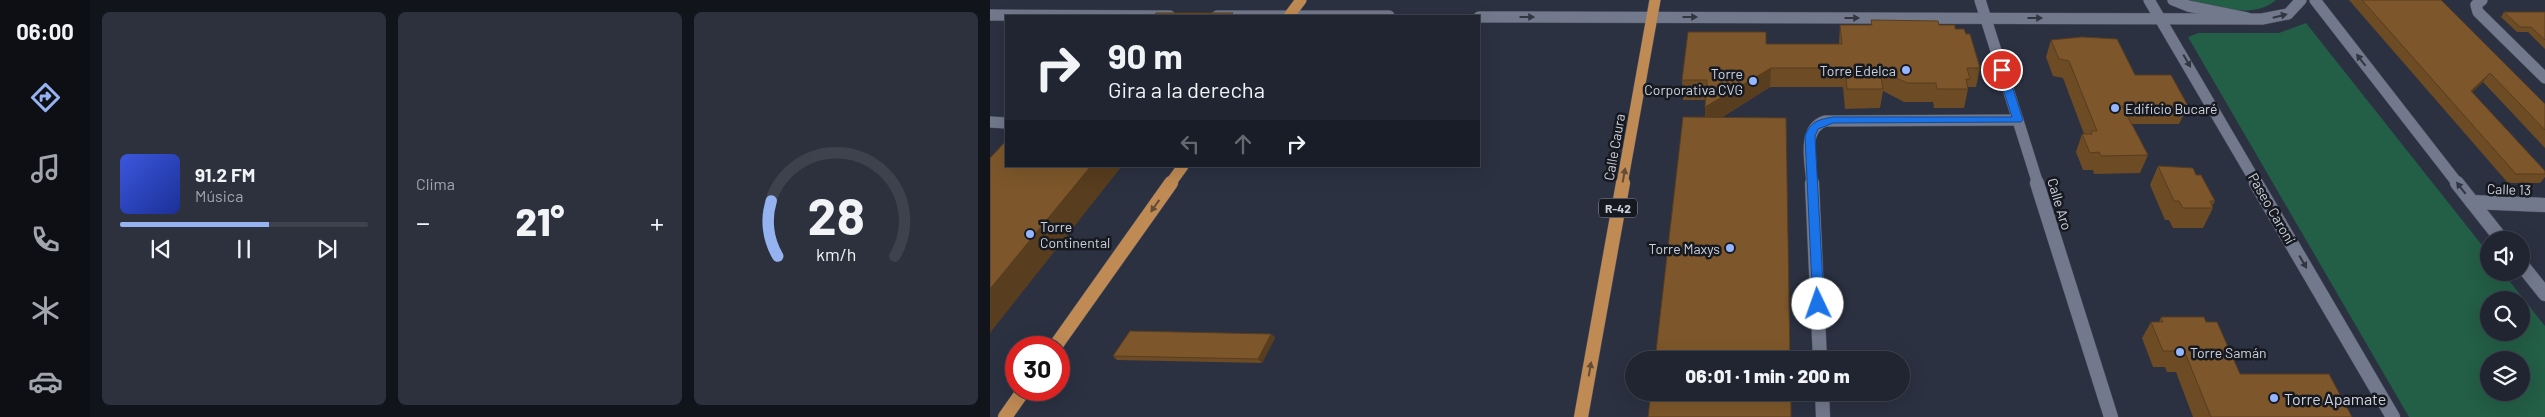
<!DOCTYPE html>
<html lang="es">
<meta charset="utf-8">
<style>
:root{--surface:#202531;--page:#2d313d;--text:#f1f3f6;--muted:#a2a5ab;--line:#3d424d;--accent:#95b2f1}
body{margin:0;font-family:Barlow,sans-serif;background:var(--page);color:var(--text);height:100vh;display:flex;flex-direction:column;font-size:19px;white-space:nowrap}
*{box-sizing:border-box;margin:0}
p{font-size:16px;color:var(--muted)}
.icon{flex:none;width:28px;height:28px;fill:none;stroke:currentColor;stroke-width:2;stroke-linecap:round;stroke-linejoin:round}
.map{position:relative;flex:1;overflow:hidden}
.sheet{display:flex;flex-direction:column;gap:12px;padding:12px;background:#12141b;width:900px}
.sheet>*{flex:none}
.banner{position:absolute;left:15px;top:15px;width:475px;height:152px;border-radius:0px;box-shadow:0 5px 20px #0002,0 0 0 1px var(--line);background:#202531;color:var(--text);overflow:hidden}
.fabs{position:absolute;left:1490px;top:231px;display:grid;gap:10px}
.fabs a{display:grid;place-items:center;width:50px;height:50px;border-radius:50%;background:var(--surface);box-shadow:0 5px 20px #0002,0 0 0 1px var(--line);font-size:25px}
.speed{position:absolute;left:15px;top:336px;display:flex;gap:10px;font-size:25px;font-weight:700;text-align:center}
.speed>*{display:grid;place-content:center;width:65px;height:65px;border-radius:50%;background:var(--surface);box-shadow:0 5px 20px #0002,0 0 0 1px var(--line);line-height:1}
.speed .limit{border:8px solid #d22;background:#fff;color:#111}
.pin{position:absolute;display:grid;place-items:center;width:42px;height:42px;color:#fff;margin:-21px;border:2px solid #fff;border-radius:50%;box-shadow:0 1px 5px #0007}
.me{position:absolute;width:55px;margin:-28px;rotate:357deg;stroke-linejoin:round;filter:drop-shadow(0 0 4px #0008)}
.turn{display:flex;align-items:center;gap:18px;height:105px;padding:0 20px;font-size:22px}
.turn .icon{width:65px;height:65px;stroke-width:2.5}
.turn b{display:block;font-size:35px;line-height:42px}
.lanes{display:flex;align-items:center;height:48px;padding:0 20px;background:#0003;justify-content:center;gap:25px;direction:ltr}
.lanes .off{opacity:.35}
.big{font-size:38px;font-weight:800;line-height:1.1}
.sheet .widget{flex:1;display:flex;flex-direction:column;justify-content:center;gap:8px;min-width:0;padding:0 18px;border-radius:8px;background:var(--page)}
.sheet .dial{align-items:center;gap:0}
.dial svg{height:130px;overflow:visible;fill:none;stroke:var(--line);stroke-width:7;stroke-linecap:round;text-anchor:middle}
.dial text{fill:var(--text);stroke:none}
.song{display:flex;align-items:center;gap:15px}
.cover{width:60px;height:60px;border-radius:8px;background:linear-gradient(135deg,hsl(230 70% 55%),hsl(230 70% 35%))}
.played{height:5px;border-radius:2px;background:linear-gradient(90deg,var(--accent) 60%,var(--line) 60%)}
.keys{display:flex;justify-content:space-around;direction:ltr}
.heat{display:flex;justify-content:space-between;align-items:center;font-size:28px;direction:ltr}
.sheet .tiles{flex:1;display:grid;gap:12px;grid-template-columns:repeat(3,1fr)}
.trip{position:absolute;left:635px;top:351px;width:285px;height:50px;border-radius:25px;background:var(--surface);box-shadow:0 5px 20px #0002,0 0 0 1px var(--line);font-weight:800;line-height:50px;text-align:center}
main{display:flex;flex:1;min-height:0}
.tab-bar{display:flex;flex-direction:column;width:90px;justify-content:space-around;align-items:center;background:#0d0f14;color:var(--muted)}
.tab-bar .icon{width:35px;height:35px}
.tab-bar .selected{color:var(--accent)}
.tab-bar b{font-size:22px;color:var(--text)}
.map>svg:first-child{display:block}
.green{fill:#235e46;fill-rule:evenodd}
.lines{fill:none;stroke-linecap:round;stroke-linejoin:round}
.street-far1-casing{stroke:#474d5a;stroke-width:12}
.street-casing{stroke:#474d5a;stroke-width:15}
.secondary-far1-casing{stroke:#474d5a;stroke-width:12}
.secondary-casing{stroke:#474d5a;stroke-width:15}
.primary-far1-casing{stroke:#474d5a;stroke-width:12}
.primary-casing{stroke:#474d5a;stroke-width:15}
.street-far1{stroke:#72798c;stroke-width:11}
.street{stroke:#72798c;stroke-width:14}
.secondary-far1{stroke:#72798c;stroke-width:11}
.secondary{stroke:#72798c;stroke-width:14}
.primary-far1{stroke:#bf8a54;stroke-width:11}
.primary{stroke:#bf8a54;stroke-width:14}
.wall{fill:#6c4b25}
.shaded-wall{fill:#583d1e}
.building{fill:#7d572b;stroke:#583d1e}
.oneway{fill:#323640}
.oneway2{fill:#624c37}
.route{fill:#1a73e8;stroke:#114b97}
.poi-dot{fill:#95b6fd;stroke:#161920;stroke-width:2}
.labels{text-anchor:middle;dominant-baseline:central;stroke-width:5;stroke-linejoin:round;paint-order:stroke}
.shield{fill:#161920;stroke:#979aa4;stroke-width:1}
.shield-label{font-size:12px;font-weight:bold;fill:#ced2dd}
.poi-label{font-size:14px;fill:#ced2dd;stroke:#161920;text-anchor:end}
.street-label{font-size:14px;fill:#ced2dd;stroke:#161920}
.near-poi-label{font-size:16px;fill:#ced2dd;stroke:#161920;text-anchor:start}
</style>
<main>
<nav class="tab-bar">
<b>06:00</b>
<svg class="icon selected" aria-label="directions" viewBox="0 0 24 24"><path d="M12 3l9 9-9 9-9-9zM9 14v-3h6M13 9l2 2-2 2"/></svg>
<svg class="icon" aria-label="music" viewBox="0 0 24 24"><path d="M9 18V5l10-2v13"/><circle cx="6" cy="18" r="3"/><circle cx="16" cy="16" r="3"/></svg>
<svg class="icon" aria-label="phone" viewBox="0 0 24 24"><path d="M5 4h4l2 5-3 2q2 4 5 5l2-3 5 2v4C11 20 4 13 5 4z"/></svg>
<svg class="icon" aria-label="climate" viewBox="0 0 24 24"><path d="M12 3v18M4 7l16 10M4 17L20 7"/></svg>
<svg class="icon" aria-label="car" viewBox="0 0 24 24"><path d="M5 17H2v-5l4-1 3-4h7l3 4 3 1v5h-3M9 17h6M6 11h13"/><circle cx="7" cy="17" r="2"/><circle cx="17" cy="17" r="2"/></svg>
</nav>
<section class="sheet">
<div class="tiles">
<div class="widget">
<div class="song"><i class="cover"></i><div><b>91.2 FM</b><p>Música</p></div></div>
<div class="played"></div>
<div class="keys"><svg class="icon" aria-label="previous" viewBox="0 0 24 24"><path d="M18 5L8 12l10 7zM5 5v14"/></svg><svg class="icon" aria-label="pause" viewBox="0 0 24 24"><path d="M8 5v14M16 5v14"/></svg><svg class="icon" aria-label="next" viewBox="0 0 24 24"><path d="M6 5l10 7-10 7zM19 5v14"/></svg></div>
</div>
<div class="widget"><p>Clima</p>
<div class="heat"><a>−</a><b class="big">21°</b><a>+</a></div>
</div>
<div class="widget dial"><svg viewBox="0 0 100 80">
<path d="M14 69A42 42 0 1 1 86 69"/>
<path d="M14 69A42 42 0 0 1 10 35" stroke="#95b2f1"/>
<text x="50" y="56" font-size="32" font-weight="700">28</text>
<text x="50" y="72" font-size="11">km/h</text>
</svg></div>
</div>
</section>
<div class="map">
<svg width="1555" height="417" viewBox="0 0 1555 417">
<rect width="100%" height="100%" fill="#2b3141"/>
<!-- green -->
<g class="green">
<path d="M1193,0H1286C1262,21 1220,5 1193,0Z"/>
<path d="M1316,23L1499,254V272L1513,273L1555,326V417H1419L1198,37L1208,33H1289ZM1499,300H1531V332H1499ZM1499,360H1531V392H1499Z"/>
</g>
<g class="lines">
<defs>
<g id="street-far1">
<path d="M990,0L1048,184"/>
<path d="M1492,0L1486,5L1488,12L1555,78"/>
<path d="M0,15L180,16"/>
<path d="M227,16H399"/>
<path d="M489,17L1272,19L1298,14L1311,0"/>
<path d="M0,122L16,123"/>
<path d="M822,184C821,164 811,129 835,121L1028,120"/>
</g>
<g id="street">
<path d="M822,183L830,360"/>
<path d="M1047,183L1121,417"/>
<path d="M1482,202L1555,205"/>
<path d="M832,392L833,417"/>
</g>
<g id="secondary-far1">
<path d="M1159,0L1267,184"/>
<path d="M1183,0L1198,6L1257,18"/>
<path d="M1325,0L1468,184"/>
</g>
<g id="secondary">
<path d="M1266,183L1403,417"/>
<path d="M1467,183L1512,240"/>
<path d="M1531,264L1555,294"/>
</g>
<g id="primary-far1">
<path d="M299,16L311,0"/>
<path d="M180,184L193,166"/>
<path d="M632,184L665,0"/>
</g>
<g id="primary">
<path d="M64,348L181,183"/>
<path d="M15,417L34,390"/>
<path d="M591,417L633,183"/>
</g>
</defs>
<!-- street-far1 casing -->
<use href="#street-far1" class="street-far1-casing"/>
<!-- street casing -->
<use href="#street" class="street-casing"/>
<!-- secondary-far1 casing -->
<use href="#secondary-far1" class="secondary-far1-casing"/>
<!-- secondary casing -->
<use href="#secondary" class="secondary-casing"/>
<!-- primary-far1 casing -->
<use href="#primary-far1" class="primary-far1-casing"/>
<!-- primary casing -->
<use href="#primary" class="primary-casing"/>
<!-- street-far1 -->
<use href="#street-far1" class="street-far1"/>
<!-- street -->
<use href="#street" class="street"/>
<!-- secondary-far1 -->
<use href="#secondary-far1" class="secondary-far1"/>
<!-- secondary -->
<use href="#secondary" class="secondary"/>
<!-- primary-far1 -->
<use href="#primary-far1" class="primary-far1"/>
<!-- primary -->
<use href="#primary" class="primary"/>
</g>
<!-- wall -->
<g class="wall">
<path d="M1359,0H1451L1555,104V148L1493,82L1482,92L1555,171V177L1550,183H1518Z"/>
<path d="M1514,12H1555V49L1538,32H1527L1511,17Z"/>
<path d="M881,20L949,25L965,29L976,34L990,68L986,87H978V89L974,108H944L943,102H914L893,91L890,108L855,109L853,87H780L731,118H715V100H693L692,80L776,44H849L850,25H881Z"/>
<path d="M1061,40L1145,75L1198,106L1189,124H1142L1158,155L1150,173L1104,174L1103,170H1093L1086,152L1092,134H1094L1073,78L1063,76L1056,57Z"/>
<path d="M1168,166L1225,201L1222,206L1223,208L1213,228H1183L1179,220H1175L1160,185Z"/>
<path d="M1171,317L1216,322L1250,374L1362,417H1203L1186,372H1177L1175,367H1163L1152,338L1161,322H1169Z"/>
<path d="M281,334L285,338L272,363L127,360L123,356Z"/>
</g>
<!-- shaded-wall -->
<g class="shaded-wall">
<path d="M781,68L780,87L716,127L715,107Z"/>
<path d="M1500,73L1493,82L1474,100L1481,91Z"/>
<path d="M101,166H132L0,333V289Z"/>
<path d="M281,334L285,338L272,363L268,359Z"/>
</g>
<!-- building -->
<g class="building">
<path d="M1372,0H1451L1555,104V130L1500,73L1481,91L1555,171V174H1526Z"/>
<path d="M1514,12H1555V40L1541,27H1530Z"/>
<path d="M166,13H243L240,16H163Z"/>
<path d="M881,20L948,21L949,25H965V29H974L976,34H980L990,68H977L980,79H976L978,89H947L946,83H917L890,70L893,89H857L855,68H781L715,107L717,80H692L698,32H776V44H852L850,25H882Z"/>
<path d="M1092,37L1127,39L1145,75H1181L1198,106H1132L1158,155L1111,156L1109,152L1100,153L1092,134H1102L1101,131H1107L1079,61L1069,59L1061,40Z"/>
<path d="M693,117L796,118L800,360H665Z"/>
<path d="M16,141V166H101L0,289V158Z"/>
<path d="M1168,166L1203,168L1206,175H1211L1225,201H1220L1223,208H1193L1189,201H1184Z"/>
<path d="M1171,317H1214L1216,322H1227L1250,374H1339L1362,417H1221L1196,355L1187,356L1185,351H1173L1161,322H1173Z"/>
<path d="M140,331L281,334L268,359L123,356Z"/>
<path d="M661,392H801V417H658Z"/>
</g>
<!-- one-way arrows -->
<defs><path id="oneway-solid" d="M-6-.8H1V-3.2L6.5 0L1 3.2V.8H-6Z" transform="scale(1.25)"/></defs>
<g class="oneway">
<use href="#oneway-solid" transform="translate(1290 16) rotate(-14)"/>
<use href="#oneway-solid" transform="translate(537 17)"/>
<use href="#oneway-solid" transform="translate(700 17)"/>
<use href="#oneway-solid" transform="translate(862 18)"/>
<use href="#oneway-solid" transform="translate(1045 18)"/>
<use href="#oneway-solid" transform="translate(1371 60) rotate(-128)"/>
<use href="#oneway-solid" transform="translate(1197 61) rotate(60)"/>
<use href="#oneway-solid" transform="translate(1471 188) rotate(-128)"/>
<use href="#oneway-solid" transform="translate(1313 262) rotate(60)"/>
</g>
<g class="oneway2">
<use href="#oneway-solid" transform="translate(634 175) rotate(-80)"/>
<use href="#oneway-solid" transform="translate(165 206) rotate(125)"/>
<use href="#oneway-solid" transform="translate(600 369) rotate(-80)"/>
</g>
<!-- route -->
<path class="route" d="M1012,67L1017,70L1033,120L1031,122L843,123L828,129L825,136L834,304L832,307H823L815,136C821,121 828,120 843,117H1022L1007,70Z"/>
<!-- markers -->
<g class="poi-dot">
<circle cx="916" cy="70" r="5"/>
<circle cx="763" cy="81" r="5"/>
<circle cx="1125" cy="108" r="5"/>
<circle cx="40" cy="234" r="5"/>
<circle cx="740" cy="248" r="5"/>
<circle cx="1190" cy="352" r="5"/>
<circle cx="1284" cy="398" r="5"/>
</g>
<g class="labels">
<!-- shield labels -->
<rect class="shield" x="609" y="198.5" width="38" height="19" rx="4"/>
<g class="shield-label">
<text x="628" y="208">R-42</text>
</g>
<!-- poi labels -->
<g class="poi-label">
<text x="906" y="70">Torre Edelca</text>
<text x="753" y="73">Torre<tspan x="753" dy="16">Corporativa CVG</tspan></text>
<text x="1135" y="108" text-anchor="start">Edificio Bucaré</text>
<text x="50" y="226" text-anchor="start">Torre<tspan x="50" dy="16">Continental</tspan></text>
<text x="730" y="248">Torre Maxys</text>
<text x="1200" y="352" text-anchor="start">Torre Samán</text>
</g>
<!-- street labels -->
<g class="street-label">
<text transform="translate(624 147) rotate(-80)">Calle Caura</text>
<text transform="translate(1519 189) rotate(2)">Calle 13</text>
<text transform="translate(1070 204) rotate(73)">Calle Aro</text>
<text transform="translate(1282 208) rotate(60)">Paseo Caroní</text>
</g>
<!-- near-poi labels -->
<g class="near-poi-label">
<text x="1294" y="398">Torre Apamate</text>
</g>
</g>
</svg>
<div class="fabs">
<a><svg class="icon" aria-label="sound" viewBox="0 0 24 24"><path d="M4 9h4l5-4v14l-5-4H4zM17 9q2 3 0 6"/></svg></a>
<a><svg class="icon" aria-label="search" viewBox="0 0 24 24"><circle cx="10" cy="10" r="6"/><path d="M15 15l6 6"/></svg></a>
<a><svg class="icon" aria-label="layers" viewBox="0 0 24 24"><path d="M12 4l9 5-9 5-9-5zM3 14l9 5 9-5"/></svg></a>
</div>
<div class="speed"><div class="limit">30</div></div>
<div class="pin" style="left:1012px;top:70px;background:#d93025"><svg class="icon" aria-label="arrive" viewBox="0 0 24 24"><path d="M6 21V4h12l-3 4 3 4H6"/></svg></div>
<svg class="me" style="left:828px;top:304px" viewBox="-20 -20 40 40"><circle r="19" fill="#fff"/><path d="M0-13L10 11 0 6-10 11z" fill="#1a73e8"/></svg>
<div class="trip">06:01 · 1 min · 200 m</div>
<div class="banner">
<div class="turn"><svg class="icon" aria-label="right" viewBox="0 0 24 24"><path d="M7 20v-9h11M14 6l5 5-5 5"/></svg><div><b>90 m</b>Gira a la derecha</div></div>
<div class="lanes"><svg class="icon off" aria-label="left" viewBox="0 0 24 24"><path d="M17 20v-9H6M10 6l-5 5 5 5"/></svg><svg class="icon off" aria-label="ahead" viewBox="0 0 24 24"><path d="M12 20V5M6 11l6-6 6 6"/></svg><svg class="icon" aria-label="right" viewBox="0 0 24 24"><path d="M7 20v-9h11M14 6l5 5-5 5"/></svg></div>
</div>
</div>
</main>
